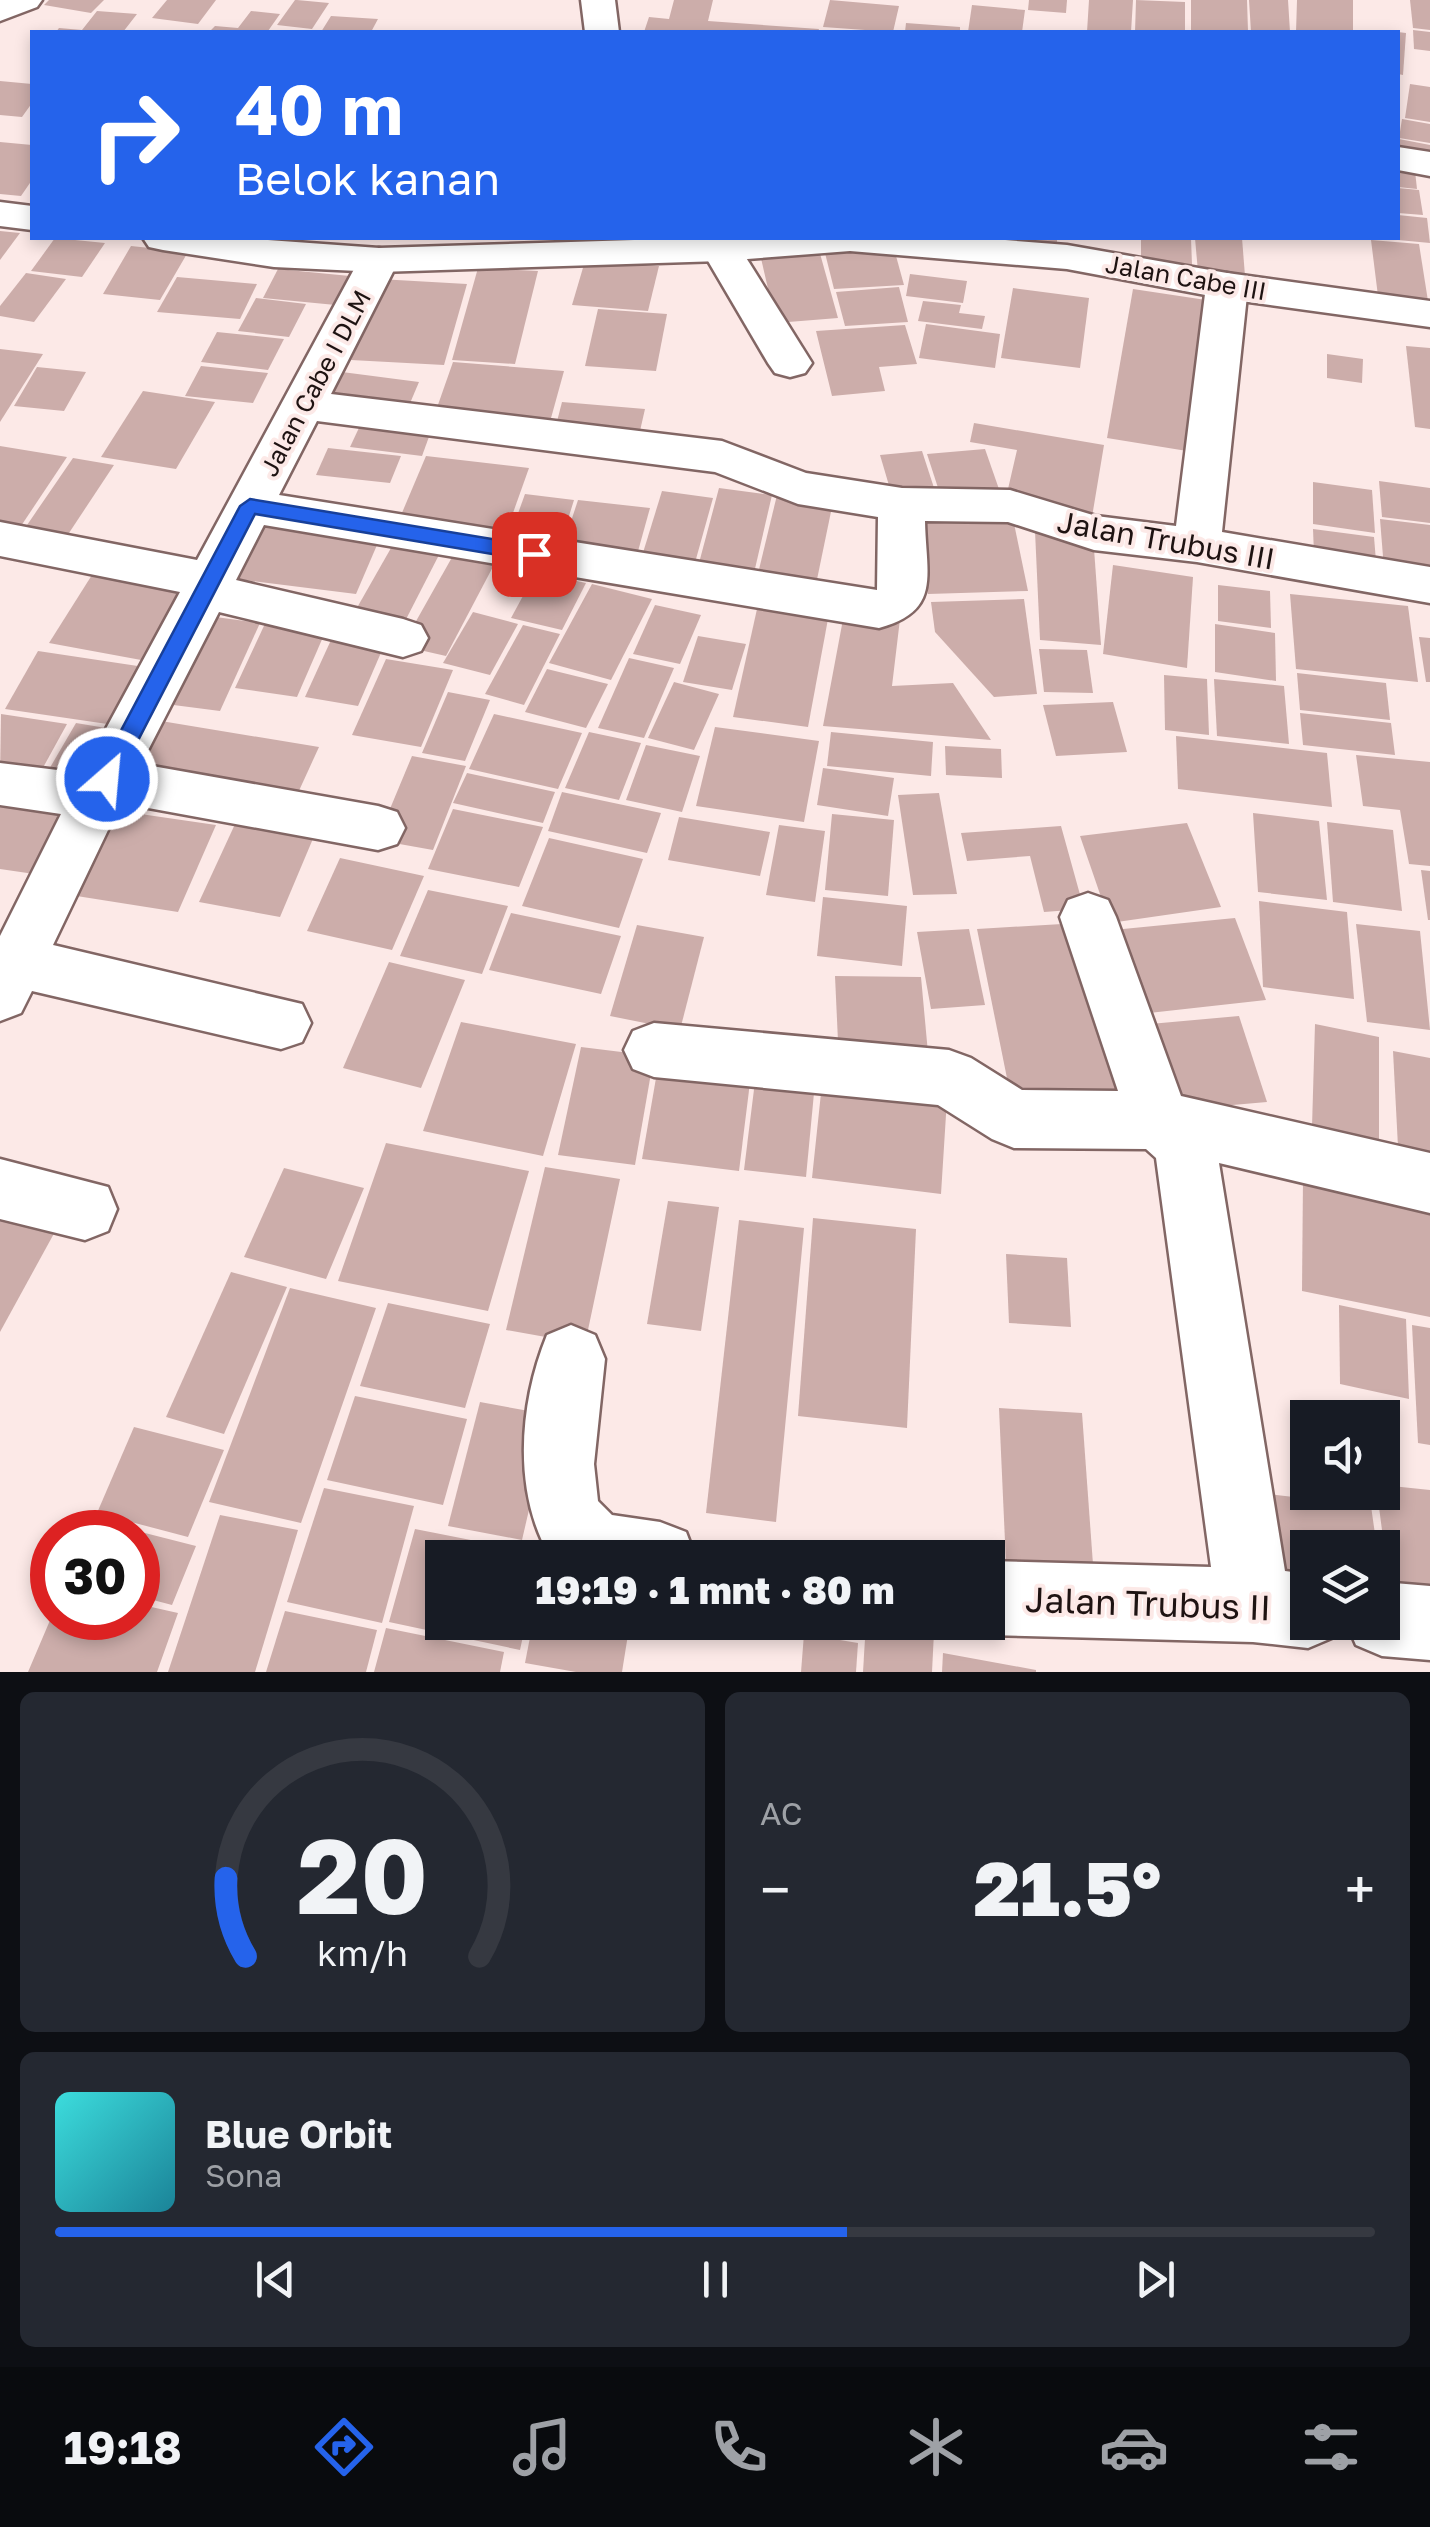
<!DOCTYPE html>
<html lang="id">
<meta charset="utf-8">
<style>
:root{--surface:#171b24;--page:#242831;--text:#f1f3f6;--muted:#9ea1a6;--line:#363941;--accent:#2563eb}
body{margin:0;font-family:"Golos Text",sans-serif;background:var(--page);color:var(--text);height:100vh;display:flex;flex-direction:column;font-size:38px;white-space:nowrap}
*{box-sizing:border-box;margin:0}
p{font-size:32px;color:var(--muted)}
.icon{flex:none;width:55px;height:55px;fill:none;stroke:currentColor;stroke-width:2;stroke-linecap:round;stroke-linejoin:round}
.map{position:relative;height:1672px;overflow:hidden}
.sheet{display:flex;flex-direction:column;gap:20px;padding:20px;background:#0d0f14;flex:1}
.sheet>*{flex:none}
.banner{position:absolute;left:30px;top:30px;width:1370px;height:210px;border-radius:0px;box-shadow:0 5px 15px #0003;background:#2563eb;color:#fff;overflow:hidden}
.controls{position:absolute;left:1290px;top:1400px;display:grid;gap:20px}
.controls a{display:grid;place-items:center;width:110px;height:110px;border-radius:0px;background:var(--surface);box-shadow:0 5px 15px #0003;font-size:50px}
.speed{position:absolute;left:30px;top:1510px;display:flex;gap:20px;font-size:50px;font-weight:700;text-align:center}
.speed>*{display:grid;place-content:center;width:130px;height:130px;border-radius:50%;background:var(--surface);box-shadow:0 5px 15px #0003;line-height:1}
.speed .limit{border:15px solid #d22;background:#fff;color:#111}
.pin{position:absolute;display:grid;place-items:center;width:85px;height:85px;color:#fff;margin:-42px;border-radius:20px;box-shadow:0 5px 15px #0006}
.me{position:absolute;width:110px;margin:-55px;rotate:27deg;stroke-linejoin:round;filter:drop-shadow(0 0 8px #0008)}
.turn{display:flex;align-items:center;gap:35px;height:210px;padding:0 40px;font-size:45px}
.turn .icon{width:130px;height:130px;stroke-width:2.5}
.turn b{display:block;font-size:70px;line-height:85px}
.big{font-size:75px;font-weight:800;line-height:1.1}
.sheet .card{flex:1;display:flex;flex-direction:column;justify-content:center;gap:15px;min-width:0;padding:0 35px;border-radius:15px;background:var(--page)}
.sheet .dial{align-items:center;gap:0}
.dial svg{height:260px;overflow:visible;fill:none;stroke:var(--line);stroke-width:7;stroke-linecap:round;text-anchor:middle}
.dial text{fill:var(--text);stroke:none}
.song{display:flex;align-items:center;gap:30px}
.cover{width:120px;height:120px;border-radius:15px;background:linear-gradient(135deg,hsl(180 70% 55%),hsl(190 70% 35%))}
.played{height:10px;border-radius:5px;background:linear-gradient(90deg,var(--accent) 60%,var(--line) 60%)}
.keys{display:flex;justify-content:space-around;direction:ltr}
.heat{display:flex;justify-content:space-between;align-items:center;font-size:55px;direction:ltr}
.sheet .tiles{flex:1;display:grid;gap:20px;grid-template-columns:1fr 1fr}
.card:last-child{grid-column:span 2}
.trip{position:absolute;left:425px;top:1540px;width:580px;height:100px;border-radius:0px;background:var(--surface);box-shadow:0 5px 15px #0003;font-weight:800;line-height:100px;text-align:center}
.menu{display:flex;height:160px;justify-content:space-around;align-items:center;background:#090b0e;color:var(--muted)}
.menu .icon{width:70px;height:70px}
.menu .current{color:var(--accent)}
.menu b{font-size:45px;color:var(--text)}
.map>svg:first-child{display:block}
.building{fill:#ccadaa}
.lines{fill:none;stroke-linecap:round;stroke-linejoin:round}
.minor-casing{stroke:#826664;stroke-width:5}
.tertiary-casing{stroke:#826664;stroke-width:5}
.minor{fill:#fff;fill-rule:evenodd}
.tertiary{fill:#fff;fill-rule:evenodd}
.route{fill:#2563eb;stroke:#184099;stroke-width:2.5}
.labels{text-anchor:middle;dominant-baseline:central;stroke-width:8;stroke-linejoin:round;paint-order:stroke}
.far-street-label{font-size:25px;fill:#1e1312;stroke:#fce9e7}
.street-label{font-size:30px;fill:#1e1312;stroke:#fce9e7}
.near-street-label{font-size:35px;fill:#1e1312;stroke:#fce9e7}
</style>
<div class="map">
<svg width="1430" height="1672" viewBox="0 0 1430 1672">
<rect width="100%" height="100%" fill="#fce9e7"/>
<!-- building -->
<g class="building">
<path d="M49,0H104L91,13L44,5Z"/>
<path d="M167,0H216L198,24L152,18Z"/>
<path d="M295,0H297L329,3L312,29L277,25Z"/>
<path d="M674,0H713L708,21L819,29L818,32H644L649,17L669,19Z"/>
<path d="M830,0L899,6L893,32L823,27Z"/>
<path d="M1029,0H1067L1066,13L1028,10Z"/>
<path d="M1089,0H1133L1131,32H1087Z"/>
<path d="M1136,0L1185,2V32H1135Z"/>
<path d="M1191,0H1247L1248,32H1191Z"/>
<path d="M1249,0H1288L1290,32H1251Z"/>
<path d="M1297,0H1353V32H1296Z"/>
<path d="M1410,0H1430V30L1413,28Z"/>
<path d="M972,5L1025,10L1022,32H968Z"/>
<path d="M97,11L137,14L123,32H56L59,28L82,30Z"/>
<path d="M251,11L280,14L268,31L209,32L215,26L238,28Z"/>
<path d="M331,16L378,19L371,32H321Z"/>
<path d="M906,23L960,27V32H905Z"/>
<path d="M1413,30L1430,32V51L1414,49Z"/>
<path d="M1398,32L1406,33L1403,75L1398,74Z"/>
<path d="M0,81L32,84V103L22,117L0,115Z"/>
<path d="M1410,84L1430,87V122L1405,118Z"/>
<path d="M1402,119L1430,124V143L1399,138Z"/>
<path d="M1399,139L1430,145V162L1398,156Z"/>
<path d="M0,142L32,145V180L21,196L0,194Z"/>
<path d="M1398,161L1414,162L1417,189L1398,187Z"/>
<path d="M1398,188L1419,190L1423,215L1398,213Z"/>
<path d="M1398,215L1427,218L1430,243L1398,240Z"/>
<path d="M0,231L20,233L0,260Z"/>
<path d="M55,238L105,243L82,277L31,271Z"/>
<path d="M991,238H1057V246L991,240Z"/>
<path d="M1141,238H1191L1192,265L1141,261Z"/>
<path d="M1195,238H1242L1245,276L1198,272Z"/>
<path d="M1371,240L1419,244L1428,301L1378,296Z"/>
<path d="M893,245L904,285L834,289L824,249Z"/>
<path d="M131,246L188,252L160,300L103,294Z"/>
<path d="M819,250L838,318L776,323L760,254Z"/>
<path d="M585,261L659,266L648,311L572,305Z"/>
<path d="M478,268L538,271L515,364L452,360Z"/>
<path d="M278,269L360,277L346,306L263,298Z"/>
<path d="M26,273L66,279L34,322L0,316V306Z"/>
<path d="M910,274L967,281L963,303L906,296Z"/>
<path d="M177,277L257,284L240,319L157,312Z"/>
<path d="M379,279L467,284L444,365L351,360Z"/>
<path d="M899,287L908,322L845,326L836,292Z"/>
<path d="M1013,288L1089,298L1080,368L1001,358Z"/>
<path d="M1133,289L1206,300L1187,451L1107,438Z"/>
<path d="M256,298L306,304L289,337L238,331Z"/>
<path d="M923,301L961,305L959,313L985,316L982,329L918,321Z"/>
<path d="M598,309L667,314L656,371L585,366Z"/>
<path d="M926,324L1000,334L995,368L919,358Z"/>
<path d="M905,325L917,364L879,367L885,391L832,396L816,331Z"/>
<path d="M217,332L284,339L268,370L201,362Z"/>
<path d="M1406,346L1430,348V429L1415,427Z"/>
<path d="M0,349L43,354L0,422Z"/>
<path d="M1327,354L1363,359L1362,383L1327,378Z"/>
<path d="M453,362L564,371L548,429L433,419Z"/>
<path d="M201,366L268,373L253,403L185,396Z"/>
<path d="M37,367L86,372L64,411L14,406Z"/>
<path d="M342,372L419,382L405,415L326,405Z"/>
<path d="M143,391L215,402L176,469L101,457Z"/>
<path d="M562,402L645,409L637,444L553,437Z"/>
<path d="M365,415L434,423L422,456L350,447Z"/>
<path d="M974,423L1104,445L1092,517L1005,502L1017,450L970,442Z"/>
<path d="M0,446L67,457L13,538L0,536Z"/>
<path d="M328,448L401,456L390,483L316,475Z"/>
<path d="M985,449L1000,492L941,497L927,454Z"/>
<path d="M922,451L936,494L893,499L880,455Z"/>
<path d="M426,456L529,468L503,541L396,527Z"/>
<path d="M73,458L114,465L67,536L25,528Z"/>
<path d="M1379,481L1430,488V523L1382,517Z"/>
<path d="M1313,482L1372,490L1375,533L1313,524Z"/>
<path d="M719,488L772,495L751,586L695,578Z"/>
<path d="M662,491L713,498L691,577L638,569Z"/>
<path d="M525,494L574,500L558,551L507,544Z"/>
<path d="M777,495L833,502L814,594L755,586Z"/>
<path d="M578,500L650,508L635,562L561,552Z"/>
<path d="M1011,509L1028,591L928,594L915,511Z"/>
<path d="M251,514L383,531L356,594L221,577Z"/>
<path d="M1380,519L1430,525V575L1384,569Z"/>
<path d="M1313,529L1374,537L1376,561L1314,554Z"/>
<path d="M1035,531L1093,535L1101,645L1040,640Z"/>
<path d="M395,541L441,551L400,631L350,620Z"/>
<path d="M455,552L496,561L446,656L402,646Z"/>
<path d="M1113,565L1193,577L1187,668L1103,654Z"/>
<path d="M97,567L197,585L152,662L49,643Z"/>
<path d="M536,572L586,583L562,630L511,618Z"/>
<path d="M592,584L652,599L611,680L549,663Z"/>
<path d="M1218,585L1270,591L1271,628L1218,621Z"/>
<path d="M1290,594L1408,606L1418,682L1296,669Z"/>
<path d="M1024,599L1037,694L994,697L935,632L931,602Z"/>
<path d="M655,605L701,615L680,664L633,654Z"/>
<path d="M757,609L828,619L808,727L733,717Z"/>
<path d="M473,612L518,624L490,675L443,663Z"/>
<path d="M270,613L330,621L297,697L235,688Z"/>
<path d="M844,614L900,619L892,686L953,683L991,740L823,726Z"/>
<path d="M201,615L260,623L220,711L158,703Z"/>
<path d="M1215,624L1275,633L1276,681L1215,672Z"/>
<path d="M523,625L560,634L524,705L485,694Z"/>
<path d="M698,636L746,644L732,690L683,682Z"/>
<path d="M1419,637L1430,638V682H1426Z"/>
<path d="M331,640L383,648L358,706L305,697Z"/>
<path d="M1039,649L1087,650L1093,693L1044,692Z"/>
<path d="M38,651L151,668L121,726L5,709Z"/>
<path d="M629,658L674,668L644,738L598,728Z"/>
<path d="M386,659L453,670L421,747L352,735Z"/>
<path d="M547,669L608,684L586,728L525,712Z"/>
<path d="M1297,673L1386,683L1390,720L1300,710Z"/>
<path d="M1164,675L1207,679L1209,735L1165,730Z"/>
<path d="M1214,679L1284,686L1289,744L1217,736Z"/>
<path d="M674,682L719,694L694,750L648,738Z"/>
<path d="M448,692L490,700L465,761L422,753Z"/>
<path d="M1113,702L1127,752L1056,756L1043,705Z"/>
<path d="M1300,713L1391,723L1395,755L1303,745Z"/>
<path d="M1,714L67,724L34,784L0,778Z"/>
<path d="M494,714L582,733L558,789L469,769Z"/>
<path d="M161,721L319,747L292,806L131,778Z"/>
<path d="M76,723L118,730L85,790L41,783Z"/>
<path d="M715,727L819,741L804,822L696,806Z"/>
<path d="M589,732L641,743L619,800L565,788Z"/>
<path d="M831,732L933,742L931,776L827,766Z"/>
<path d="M1176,736L1327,753L1332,807L1178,789Z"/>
<path d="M646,745L700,756L682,812L626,800Z"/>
<path d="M945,746L1001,749L1002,778L946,775Z"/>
<path d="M1356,755L1430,762V866L1409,864L1400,810L1363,806Z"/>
<path d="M412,756L466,766L433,850L377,840Z"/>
<path d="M823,768L894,778L888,816L817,805Z"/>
<path d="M467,773L555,792L543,823L453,803Z"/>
<path d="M562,792L661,813L647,853L548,831Z"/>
<path d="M939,793L957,894L913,895L898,795Z"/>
<path d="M0,799L80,810L48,876L0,869Z"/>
<path d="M106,809L216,825L178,912L64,894Z"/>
<path d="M242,809L320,822L280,917L199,902Z"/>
<path d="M453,809L543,827L519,887L428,869Z"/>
<path d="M1253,813L1319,821L1327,900L1258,892Z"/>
<path d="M832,814L894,820L888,896L825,890Z"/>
<path d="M679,817L770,832L760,876L668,860Z"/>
<path d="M1327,822L1393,830L1402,911L1333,902Z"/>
<path d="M1187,823L1221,907L1110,923L1080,836Z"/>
<path d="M779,825L825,831L815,902L766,895Z"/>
<path d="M1061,826L1084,909L1044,912L1030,856L967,861L961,833Z"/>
<path d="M549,838L643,859L619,928L522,906Z"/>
<path d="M340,858L424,876L392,950L307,931Z"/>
<path d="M1421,870L1430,871V920H1428Z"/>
<path d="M428,890L508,906L482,974L400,956Z"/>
<path d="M823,897L907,906L902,966L817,956Z"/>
<path d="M1259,901L1347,912L1354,999L1263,987Z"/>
<path d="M511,913L621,936L601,994L489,970Z"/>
<path d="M1235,918L1266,1000L1140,1014L1113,930Z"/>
<path d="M1079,923L1124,1107L1014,1113L977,929Z"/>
<path d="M1356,924L1420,931L1430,1030L1367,1022Z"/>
<path d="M637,925L704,937L680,1030L610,1016Z"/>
<path d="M969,929L985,1005L931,1009L917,932Z"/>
<path d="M389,962L465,980L421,1088L343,1068Z"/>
<path d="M835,976L921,977L929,1064L839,1063Z"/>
<path d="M1239,1016L1267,1102L1164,1111L1139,1025Z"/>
<path d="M461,1022L576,1044L543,1156L423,1131Z"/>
<path d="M1315,1024L1379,1037V1140L1312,1127Z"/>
<path d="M581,1047L654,1056L635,1165L558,1155Z"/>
<path d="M1393,1051L1430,1058V1171L1399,1166Z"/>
<path d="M660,1055L752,1066L739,1171L642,1159Z"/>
<path d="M757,1065L816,1072L806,1177L744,1170Z"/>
<path d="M887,1075L948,1083L941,1194L812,1178L821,1093L884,1101Z"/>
<path d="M386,1143L529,1171L488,1311L338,1281Z"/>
<path d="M545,1167L620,1179L585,1344L506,1330Z"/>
<path d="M284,1168L364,1188L326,1279L244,1257Z"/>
<path d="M1303,1179L1430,1205V1317L1302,1291Z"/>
<path d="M668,1201L719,1207L701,1331L647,1324Z"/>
<path d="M0,1211L57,1228L0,1332Z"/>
<path d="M813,1218L916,1229L907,1428L798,1416Z"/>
<path d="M739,1220L804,1228L776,1522L706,1513Z"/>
<path d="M1006,1254L1067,1258L1071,1327L1009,1323Z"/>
<path d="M231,1272L287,1287L224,1434L166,1417Z"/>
<path d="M290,1288L376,1308L301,1523L209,1502Z"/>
<path d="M388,1303L490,1324L465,1408L360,1386Z"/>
<path d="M1339,1305L1406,1319L1409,1399L1340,1384Z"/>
<path d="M1412,1325L1430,1328V1445L1418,1443Z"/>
<path d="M355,1396L467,1419L443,1505L327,1480Z"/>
<path d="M480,1402L551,1415L522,1540L448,1526Z"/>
<path d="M999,1408L1082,1413L1095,1592L1007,1586Z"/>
<path d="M134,1427L224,1450L188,1537L97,1513Z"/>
<path d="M1382,1485L1430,1490V1609L1392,1606L1377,1492H1382Z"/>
<path d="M324,1488L414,1506L382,1623L287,1602Z"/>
<path d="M1260,1493L1371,1506L1377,1548H1308V1582L1267,1578Z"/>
<path d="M220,1515L298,1530L255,1672H168Z"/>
<path d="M90,1519L196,1546L172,1605L138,1596V1532H84Z"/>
<path d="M415,1529L542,1554L541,1558H442V1622H526L520,1650L389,1622Z"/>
<path d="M138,1604L178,1613L157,1672H28L51,1618H138Z"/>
<path d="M285,1611L377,1630L366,1672H266Z"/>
<path d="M533,1622H630L622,1672H576L525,1663Z"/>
<path d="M866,1622L934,1632L932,1672H863Z"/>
<path d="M386,1628L504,1652L500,1672H374Z"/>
<path d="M804,1634L858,1643L856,1672H801Z"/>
<path d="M943,1653L1036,1670V1672H942Z"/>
</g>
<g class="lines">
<defs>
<g id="minor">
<path d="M0,0H42L37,7L0,21Z"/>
<path d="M581,0H615L619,32H585Z"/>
<path d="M1398,147L1430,152V176L1398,170Z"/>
<path d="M724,238L735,240L812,363L805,373L790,377L775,373L768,363L701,249L707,240Z"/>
<path d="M379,248L393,251L399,260L331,394L722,441L806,473L902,488L1010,490L1096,516L1176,526L1206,286L1212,277L1227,273L1242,277L1248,286L1222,532L1430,567V603L1197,562L1094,550L1008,522L925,521C926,575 942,611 879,628L264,525L236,580L403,619L421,625L428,638L421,651L403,657L219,612L141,764L378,806L397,812L405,828L397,844L378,850L121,803L53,945L302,1004L311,1023L302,1042L281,1049L32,991L21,1013L0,1021V936L61,814L0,805V763L82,773L180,592L0,556V522L197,560L359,260L365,251ZM317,421L715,472L798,504L878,517L877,590L279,495Z"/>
<path d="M1088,893L1108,900L1116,917L1181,1096L1430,1153V1213L1219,1163L1285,1571L1308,1574V1622H1340L1334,1637L1308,1648L1253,1642L988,1635L961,1622H988V1561L1211,1567L1156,1158L1146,1149L1014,1148L992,1139L938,1105L654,1077L633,1069L624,1050L633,1031L654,1023L949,1050L971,1058L1022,1090L1118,1091L1060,917L1068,900Z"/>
<path d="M0,1159L108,1187L117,1209L108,1231L85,1240L0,1219Z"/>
<path d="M571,1325L595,1335L605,1359L594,1464L598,1501L612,1515L660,1522L686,1532L696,1558H551C512,1493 519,1404 547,1335Z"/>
<path d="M1382,1582L1430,1586V1660L1382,1656L1356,1645L1346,1622H1382Z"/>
</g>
<g id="tertiary">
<path d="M0,202L32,206V230L0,226Z"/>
<path d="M143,238H240L379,248L697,238H980L1067,245L1227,273L1430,301V327L1227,299L1067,269L850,251L721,261L379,272L274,267L163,250L149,247Z"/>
</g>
</defs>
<!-- minor casing -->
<use href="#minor" class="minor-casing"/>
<!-- tertiary casing -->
<use href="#tertiary" class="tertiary-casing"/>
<!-- minor -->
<use href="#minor" class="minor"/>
<!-- tertiary -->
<use href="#tertiary" class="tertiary"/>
</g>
<!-- route -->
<path class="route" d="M250,499L534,546L544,554L534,561L255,514L115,785H99L96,779L99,772L240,506Z"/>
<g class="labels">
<!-- far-street labels -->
<g class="far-street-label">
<text transform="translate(1186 277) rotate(10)">Jalan Cabe III</text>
<text transform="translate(315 383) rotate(-62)">Jalan Cabe I DLM</text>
</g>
<!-- street labels -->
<g class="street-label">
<text transform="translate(1166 540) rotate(10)">Jalan Trubus III</text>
</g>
<!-- near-street labels -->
<g class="near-street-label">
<text transform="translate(1148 1603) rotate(2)">Jalan Trubus II</text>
</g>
</g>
</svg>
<div class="controls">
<a><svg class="icon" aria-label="sound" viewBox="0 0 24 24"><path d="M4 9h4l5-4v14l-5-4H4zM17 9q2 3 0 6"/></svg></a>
<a><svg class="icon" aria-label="layers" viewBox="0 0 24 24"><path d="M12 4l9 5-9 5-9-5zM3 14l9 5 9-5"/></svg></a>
</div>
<div class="speed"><div class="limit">30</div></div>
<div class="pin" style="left:534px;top:554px;background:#d93025"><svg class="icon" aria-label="arrive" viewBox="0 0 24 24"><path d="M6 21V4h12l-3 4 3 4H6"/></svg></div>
<svg class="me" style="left:107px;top:779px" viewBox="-20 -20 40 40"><circle r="17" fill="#2563eb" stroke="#fff" stroke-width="3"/><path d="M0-11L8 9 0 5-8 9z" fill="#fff"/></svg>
<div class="trip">19:19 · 1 mnt · 80 m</div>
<div class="banner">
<div class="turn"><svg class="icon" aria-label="right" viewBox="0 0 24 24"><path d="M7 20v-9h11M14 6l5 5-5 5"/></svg><div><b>40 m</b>Belok kanan</div></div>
</div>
</div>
<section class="sheet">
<div class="tiles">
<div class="card dial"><svg viewBox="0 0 100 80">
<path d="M14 69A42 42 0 1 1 86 69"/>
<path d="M14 69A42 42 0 0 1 8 45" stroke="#2563eb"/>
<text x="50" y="56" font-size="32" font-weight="700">20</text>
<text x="50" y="72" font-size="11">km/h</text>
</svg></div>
<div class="card"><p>AC</p>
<div class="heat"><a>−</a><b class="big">21.5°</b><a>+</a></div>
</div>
<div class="card">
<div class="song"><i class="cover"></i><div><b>Blue Orbit</b><p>Sona</p></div></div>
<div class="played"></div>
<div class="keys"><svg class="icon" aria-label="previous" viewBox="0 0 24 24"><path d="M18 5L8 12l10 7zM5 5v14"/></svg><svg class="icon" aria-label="pause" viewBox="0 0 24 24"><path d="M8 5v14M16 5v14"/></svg><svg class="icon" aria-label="next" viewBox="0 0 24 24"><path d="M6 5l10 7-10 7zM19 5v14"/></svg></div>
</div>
</div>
</section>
<nav class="menu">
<b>19:18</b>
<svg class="icon current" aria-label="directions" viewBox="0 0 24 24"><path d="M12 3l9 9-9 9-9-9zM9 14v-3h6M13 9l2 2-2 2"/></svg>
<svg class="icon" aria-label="music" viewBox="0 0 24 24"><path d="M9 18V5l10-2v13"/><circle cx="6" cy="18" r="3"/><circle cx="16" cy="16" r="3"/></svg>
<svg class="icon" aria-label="phone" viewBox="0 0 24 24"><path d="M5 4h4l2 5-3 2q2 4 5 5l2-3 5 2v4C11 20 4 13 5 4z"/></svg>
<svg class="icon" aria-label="climate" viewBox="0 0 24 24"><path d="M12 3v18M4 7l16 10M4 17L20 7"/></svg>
<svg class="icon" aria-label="car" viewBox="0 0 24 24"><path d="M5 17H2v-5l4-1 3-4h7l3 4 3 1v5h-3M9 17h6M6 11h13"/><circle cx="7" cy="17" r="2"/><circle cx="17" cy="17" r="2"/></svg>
<svg class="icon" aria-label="filters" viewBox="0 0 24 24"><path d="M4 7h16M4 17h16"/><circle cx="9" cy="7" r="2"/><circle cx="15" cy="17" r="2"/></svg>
</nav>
